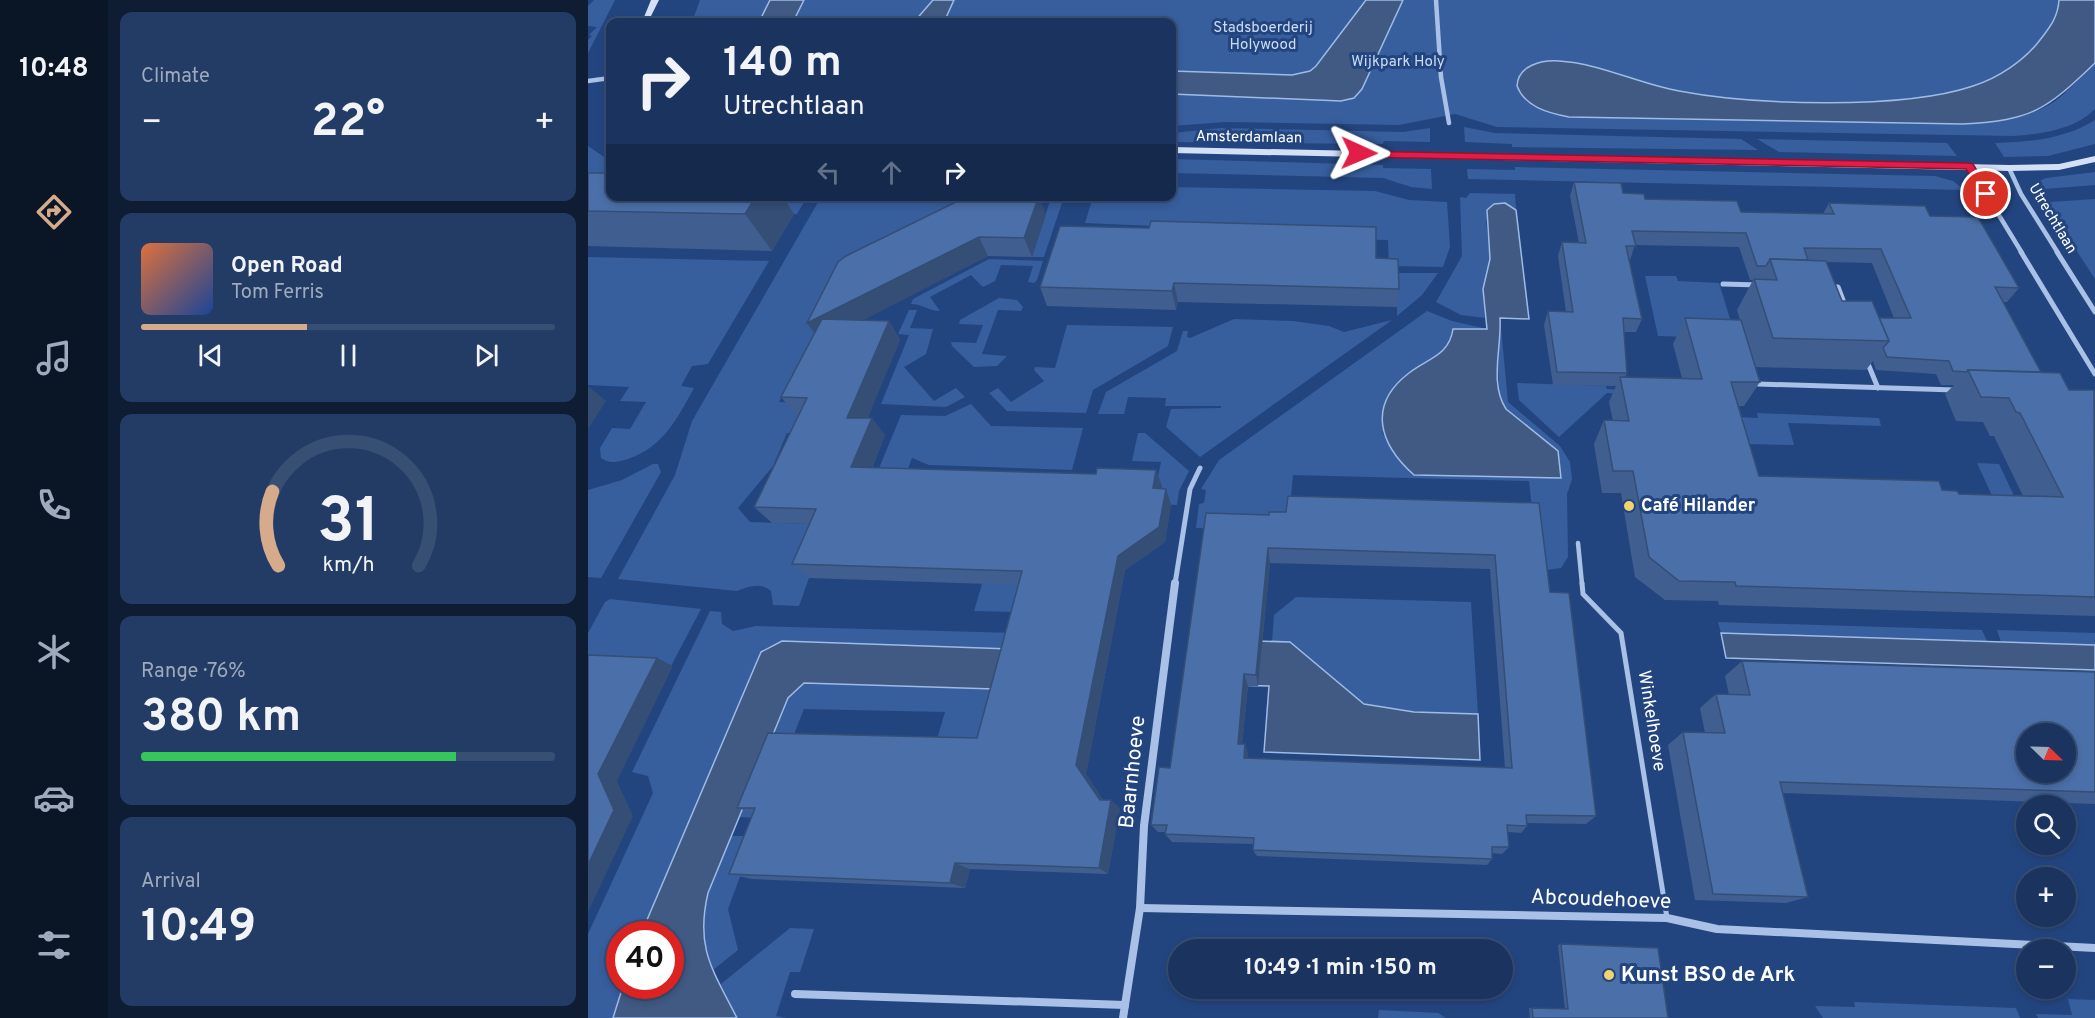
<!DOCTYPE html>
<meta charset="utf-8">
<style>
:root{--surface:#1a345f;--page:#233c65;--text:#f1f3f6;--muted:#9faabd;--line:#384f74;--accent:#d6ab8b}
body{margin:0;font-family:Overpass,sans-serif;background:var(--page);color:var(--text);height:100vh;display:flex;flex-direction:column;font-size:22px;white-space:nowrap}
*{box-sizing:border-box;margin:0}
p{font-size:20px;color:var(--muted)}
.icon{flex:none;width:33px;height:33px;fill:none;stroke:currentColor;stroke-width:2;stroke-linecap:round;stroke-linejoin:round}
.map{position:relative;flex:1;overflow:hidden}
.drawer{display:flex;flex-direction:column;gap:12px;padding:12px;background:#0e1d34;width:480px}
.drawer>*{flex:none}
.guide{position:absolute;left:18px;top:18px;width:570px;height:183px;border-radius:12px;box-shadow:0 3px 9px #0003,0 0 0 2px var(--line);background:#1a345f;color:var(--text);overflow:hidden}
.needle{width:39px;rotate:113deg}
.controls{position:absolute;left:1428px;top:723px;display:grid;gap:12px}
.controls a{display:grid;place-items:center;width:60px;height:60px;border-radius:50%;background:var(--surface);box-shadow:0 3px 9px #0003,0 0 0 2px var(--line);font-size:30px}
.speed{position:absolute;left:18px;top:921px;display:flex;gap:12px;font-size:30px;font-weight:700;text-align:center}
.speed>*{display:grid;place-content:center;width:78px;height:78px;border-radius:50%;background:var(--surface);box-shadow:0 3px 9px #0003,0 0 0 2px var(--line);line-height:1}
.speed .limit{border:9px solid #d22;background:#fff;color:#111}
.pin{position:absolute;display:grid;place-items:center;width:51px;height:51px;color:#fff;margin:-26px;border:3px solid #fff;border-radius:50%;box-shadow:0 2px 6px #0007}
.me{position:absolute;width:66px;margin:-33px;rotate:91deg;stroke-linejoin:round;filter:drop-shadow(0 0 4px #0008)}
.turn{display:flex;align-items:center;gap:21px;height:126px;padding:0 18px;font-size:27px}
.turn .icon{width:78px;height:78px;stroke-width:2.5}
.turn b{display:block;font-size:42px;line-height:51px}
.lanes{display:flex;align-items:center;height:57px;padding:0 18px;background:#0003;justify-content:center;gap:30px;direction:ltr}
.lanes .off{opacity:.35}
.big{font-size:45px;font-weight:700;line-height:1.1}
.drawer .widget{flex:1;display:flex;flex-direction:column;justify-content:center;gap:9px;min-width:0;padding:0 21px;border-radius:12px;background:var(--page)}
.drawer .dial{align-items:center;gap:0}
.dial svg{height:156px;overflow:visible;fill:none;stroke:var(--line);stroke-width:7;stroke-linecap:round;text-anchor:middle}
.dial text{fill:var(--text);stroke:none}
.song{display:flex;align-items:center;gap:18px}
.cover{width:72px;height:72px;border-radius:9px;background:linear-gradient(135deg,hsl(20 70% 55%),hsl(220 70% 35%))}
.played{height:6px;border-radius:3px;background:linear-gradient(90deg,var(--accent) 40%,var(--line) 40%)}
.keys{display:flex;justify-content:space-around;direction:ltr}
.heat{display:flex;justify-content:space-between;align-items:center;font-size:33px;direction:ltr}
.charge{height:9px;border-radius:4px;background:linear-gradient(90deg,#34c759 76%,var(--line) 0)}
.trip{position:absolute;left:580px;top:939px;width:345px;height:60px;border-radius:30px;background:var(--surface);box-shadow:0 3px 9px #0003,0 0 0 2px var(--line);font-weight:700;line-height:60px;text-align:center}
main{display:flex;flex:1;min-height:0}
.menu{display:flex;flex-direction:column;width:108px;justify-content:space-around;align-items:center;background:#0a1526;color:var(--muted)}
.menu .icon{width:42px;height:42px}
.menu .selected{color:var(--accent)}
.menu b{font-size:27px;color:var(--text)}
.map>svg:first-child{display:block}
.green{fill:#375e9d}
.water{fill:#415a84;stroke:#9dbbe7;stroke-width:1.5}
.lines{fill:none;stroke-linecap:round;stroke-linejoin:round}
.lane-far1{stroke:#a9c1e6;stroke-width:4.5}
.lane{stroke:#a9c1e6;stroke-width:5}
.street-far2{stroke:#a9c1e6;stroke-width:4.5}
.street-far1{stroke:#a9c1e6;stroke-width:5}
.street{stroke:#a9c1e6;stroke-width:8}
.secondary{fill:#d3e0f6;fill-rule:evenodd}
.wall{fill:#405f90;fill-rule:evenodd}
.shaded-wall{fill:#344e76}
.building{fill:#4b6fa8;stroke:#344e76;stroke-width:1.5;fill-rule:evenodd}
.route{fill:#e11d48;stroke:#92132f;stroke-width:1.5}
.poi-dot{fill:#f1d46c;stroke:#23457f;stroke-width:2}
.labels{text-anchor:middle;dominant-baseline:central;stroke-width:6;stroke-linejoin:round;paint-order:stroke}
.far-park-label{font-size:15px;fill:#ccdcf5;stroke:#23457f}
.far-street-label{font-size:15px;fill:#fff;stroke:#23457f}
.poi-label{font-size:18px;font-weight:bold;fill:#fff;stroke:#23457f;text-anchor:start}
.street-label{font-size:18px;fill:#fff;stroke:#23457f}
.near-street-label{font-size:21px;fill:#fff;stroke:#23457f}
.near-poi-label{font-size:21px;font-weight:bold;fill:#fff;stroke:#23457f;text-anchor:start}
</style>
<main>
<nav class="menu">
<b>10:48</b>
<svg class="icon selected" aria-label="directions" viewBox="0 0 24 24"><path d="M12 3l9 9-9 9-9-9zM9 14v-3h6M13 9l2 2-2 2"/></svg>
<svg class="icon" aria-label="music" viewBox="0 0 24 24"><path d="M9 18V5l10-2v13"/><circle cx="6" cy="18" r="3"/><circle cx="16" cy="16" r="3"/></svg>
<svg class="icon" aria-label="phone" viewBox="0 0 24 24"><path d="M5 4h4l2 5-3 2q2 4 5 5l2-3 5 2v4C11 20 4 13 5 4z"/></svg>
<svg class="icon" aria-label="climate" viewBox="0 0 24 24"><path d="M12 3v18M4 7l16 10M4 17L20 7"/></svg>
<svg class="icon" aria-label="car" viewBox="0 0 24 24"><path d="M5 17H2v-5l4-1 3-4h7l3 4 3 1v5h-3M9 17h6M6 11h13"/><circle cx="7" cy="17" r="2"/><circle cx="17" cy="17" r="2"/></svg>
<svg class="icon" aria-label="filters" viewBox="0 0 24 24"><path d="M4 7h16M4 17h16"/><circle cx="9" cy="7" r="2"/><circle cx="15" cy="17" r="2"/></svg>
</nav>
<section class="drawer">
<div class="widget"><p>Climate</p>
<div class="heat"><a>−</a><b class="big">22°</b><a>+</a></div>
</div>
<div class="widget">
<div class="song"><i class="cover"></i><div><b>Open Road</b><p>Tom Ferris</p></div></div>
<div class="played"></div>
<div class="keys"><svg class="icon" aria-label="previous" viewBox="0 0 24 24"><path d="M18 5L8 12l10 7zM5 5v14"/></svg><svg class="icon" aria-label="pause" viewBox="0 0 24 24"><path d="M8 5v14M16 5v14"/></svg><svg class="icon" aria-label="next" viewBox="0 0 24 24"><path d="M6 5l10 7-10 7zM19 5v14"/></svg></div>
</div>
<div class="widget dial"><svg viewBox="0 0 100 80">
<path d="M14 69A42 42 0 1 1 86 69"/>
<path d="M14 69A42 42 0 0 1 11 31" stroke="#d6ab8b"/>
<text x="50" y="56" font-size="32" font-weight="700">31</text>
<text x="50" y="72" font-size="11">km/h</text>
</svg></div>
<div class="widget"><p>Range · 76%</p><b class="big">380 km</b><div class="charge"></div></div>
<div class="widget"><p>Arrival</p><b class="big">10:49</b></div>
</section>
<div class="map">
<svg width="1507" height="1018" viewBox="0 0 1507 1018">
<rect width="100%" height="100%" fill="#23457f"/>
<!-- green -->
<g class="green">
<path d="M6,0H27L0,53V40L4,36L1,35L9,27L0,26V6Z"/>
<path d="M112,0H1498L1386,103L981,117L1375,124C1406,122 1439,119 1466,102C1481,91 1494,75 1507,63V109C1486,130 1453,134 1425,136L909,127L867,114L811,125L637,122L584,126V22H104Z"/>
<path d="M1507,120V144L1460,156L1416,157L1407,143C1442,142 1477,139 1507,120Z"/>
<path d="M876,127L907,133L1153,139L1170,150L924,147V144L877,142Z"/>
<path d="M633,128L815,132L842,128V142L796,141L795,144L584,142V133Z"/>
<path d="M1169,139L1359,143L1369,156L1191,152Z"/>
<path d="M0,146L22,161V196L219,197L209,214L0,209Z"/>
<path d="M584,159L795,165V168L843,169L844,189L823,187L795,178L584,173Z"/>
<path d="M927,167L1347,176L1365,181L1377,190L880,179L879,169L927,170Z"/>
<path d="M1507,172V185L1444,190L1447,183L1458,178Z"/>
<path d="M584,187L787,191L821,200L859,202L862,247L855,267L801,266L800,240L752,239L700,232L497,223L505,197L584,196Z"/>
<path d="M882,193L927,194L928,210L924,206L898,220L902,259L895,289L897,318L873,315L848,302L874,256L872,197L878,198Z"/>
<path d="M233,197H476L456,257H444L462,201L441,199L226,337L191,402L214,403L235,415L227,433H199L185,466L150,508L162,522L257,525L221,578L211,606L185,605L183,591C172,582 161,586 149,591L30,579L87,475L104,421Z"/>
<path d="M1507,199V279L1463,211L1462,202Z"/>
<path d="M0,257L181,261L120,364L104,366L93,386L106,388C89,419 75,447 40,459C30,462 21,464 13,458L12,448L24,428L42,429L58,402L32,401L41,387L0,385Z"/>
<path d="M401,259L455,261L449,280L446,283L440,282L445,266L413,265L407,281L395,287L383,275L342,297L352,311C341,311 334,304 323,304L325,299Z"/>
<path d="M809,273H850L834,295L809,316Z"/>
<path d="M1057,276H1088L1090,281L1131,283L1148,338L1070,336Z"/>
<path d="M411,298L429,300L435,307L433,311L410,310L394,354L419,356L409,366L386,367L364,346L363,342L388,343L395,325L371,324L372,320Z"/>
<path d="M321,310H329L322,328L345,329L338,354L316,367L346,401L368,388L377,397L358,407L293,404L321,335L310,334Z"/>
<path d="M839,311L864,321L899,329L863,341L794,432L810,458L826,475L973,478L912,400L909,357L913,328L920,402L972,446L982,462L984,479L979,494L980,557L973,568L951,571L941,481L705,475L700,528L683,530L608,528L611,504L616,503L618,490L613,489L631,460Z"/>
<path d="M646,319L705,321L741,326L756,332L804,320L612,457L578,427L583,409L633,408V406H577L578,398L540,397L536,414H510L518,392L589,351L595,331H600L599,337L602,338Z"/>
<path d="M479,325L585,327L580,346L505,390L498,413L419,411L401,393L410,388L423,402L456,381L446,370L447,367L467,368Z"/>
<path d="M929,383L1018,386L1019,389L1034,390L1040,394L1019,393L971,437L931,400Z"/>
<path d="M383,404L403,426L495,428L484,470L341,465L324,458L314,485L268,524L313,415L357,416Z"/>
<path d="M1169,413L1291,418L1293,426L1200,423L1206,445L1160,444L1152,417L1170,418Z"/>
<path d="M550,433H557L601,471L591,491L589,505L571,504L568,486L573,462L544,461Z"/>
<path d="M1389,463L1411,464L1429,502H1407Z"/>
<path d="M65,464H70L73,472L13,578L0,577V490L34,480Z"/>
<path d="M407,540L442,553L428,612L386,611Z"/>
<path d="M708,597L883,602L890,714L826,712L776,704L703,642H684L686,615Z"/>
<path d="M22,599L113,609L83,666L0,663V633L17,602Z"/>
<path d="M122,611L133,612L134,624L145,631L168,626L431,633L427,649L194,641L173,652L53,934H32V986H35L25,1018H0V934L65,793L60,776L44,772Z"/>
<path d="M1130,622L1394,630L1399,641L1133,633Z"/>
<path d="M1409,630L1507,633V645L1413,642Z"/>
<path d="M216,682L417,689L407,736L330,804L357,712L216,709L173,818L151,817L200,698Z"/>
<path d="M143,836H167L140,909L150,950L125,970C104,917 123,885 143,836Z"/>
<path d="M202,928L226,929L212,972H202L188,1016L198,1018H149L133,984Z"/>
<path d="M1480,999L1507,1000V1018H1450L1448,1014L1484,1015Z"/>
<path d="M1266,1002L1428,1008L1432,1018H1235L1227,1006L1267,1007Z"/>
<path d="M791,1010L850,1013L858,1018H790Z"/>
</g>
<!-- water -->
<g class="water">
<path d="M182,0H216L205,22H171Z"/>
<path d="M345,0H366L356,22H326Z"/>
<path d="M778,0H815L774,89L766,98L753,101L584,94V71L704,75L722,71L728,66Z"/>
<path d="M1471,0H1507V63C1458,110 1445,120 1375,124L981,117C960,113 937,107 929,86C930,65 954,60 971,61C1011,63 1051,84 1091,91C1165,105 1314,110 1385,86C1410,78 1436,61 1452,40C1462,27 1470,17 1471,0Z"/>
<path d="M917,203L928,210L941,319L912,318C914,347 901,383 918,409L970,451L973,478L826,475C791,444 779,405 821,373C840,358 861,356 865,329H899L895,289L902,259L899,210L906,204Z"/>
<path d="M1133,633L1507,645V670L1138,658Z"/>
<path d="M606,639L702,642L776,704L826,712L890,714L892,760L676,752L681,686L600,684Z"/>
<path d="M194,641L509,652L501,692L216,683L200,698L120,893C107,949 125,970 149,1018H25L35,986H82V934H53L173,652Z"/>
</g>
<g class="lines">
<!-- lane-far1 -->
<path class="lane-far1" d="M990,543L994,584"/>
<!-- lane -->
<path class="lane" d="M994,583L995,594L1033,633L1079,918"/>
<!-- street-far2 -->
<g class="street-far2">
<path d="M848,0L853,77L861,123"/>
<path d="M0,81L22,78"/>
<path d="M1381,166L1434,253"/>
<path d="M1421,168L1433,194L1470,253"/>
</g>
<!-- street-far1 -->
<g class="street-far1">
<path d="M1433,252L1507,374"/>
<path d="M1469,252L1507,312"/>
<path d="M1135,284L1171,285"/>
<path d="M1241,287H1250L1258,308"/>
<path d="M1278,359L1290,388"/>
<path d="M1170,384L1367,390"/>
<path d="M587,584L602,489L612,468"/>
</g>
<!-- street -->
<g class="street">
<path d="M552,908L1079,918L1129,929L1507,948"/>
<path d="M207,994L537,1005"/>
<path d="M535,1018L552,908L556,826L587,583"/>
</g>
<!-- secondary -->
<g class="secondary">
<path d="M63,0H71L60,22H54Z"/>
<path d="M584,147L1421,165L1471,164L1507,156V162L1471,170L1421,171L584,153Z"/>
</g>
</g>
<!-- wall -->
<g class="wall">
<path d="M0,173L22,196H194L206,214L184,251L0,246Z"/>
<path d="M986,182L1035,193L1057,199L1153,212L1235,214L1241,203L1342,216L1431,288L1419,302H1414L1453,372L1481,390L1507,392V616L1131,605L1130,601L1077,600L1047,577L1033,493H1014L1006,444L1016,420L1025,421L1021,402L1028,386L965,385L956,325L960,311L978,312L970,256L974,242L991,243L982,196ZM1047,245L1151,247L1162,280H1165L1149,310L1152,320L1097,318L1085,344L1094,378L1037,377L1039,373L1036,332H1048L1054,319L1041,260H1042ZM1238,262L1284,263L1306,318H1291L1254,301ZM1285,361L1288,370L1348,374L1353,385H1366L1357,394L1368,421L1395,422L1402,436H1406L1435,496L1371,494L1354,490L1171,476L1151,406H1156L1172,382L1167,367L1278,370Z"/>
<path d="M458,215L444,257L400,256L274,320L301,321L312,340L279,418L297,435L284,468L508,474L568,470L574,486L573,489H578L583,504L577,542L537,570L498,774L515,800L532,808L520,874L382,869L377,888L164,879L141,874L165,813L149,808L389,738L430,585L221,578L204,564L221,524L184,523L166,507L211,415H208L193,397L227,333L250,262Z"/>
<path d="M788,258L811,289L809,307L590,302L588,310L459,306L452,287Z"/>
<path d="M951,503L962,592L1008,816L998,824L939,823V826L933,833L920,832L921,847L914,854L904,853V859L899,865L669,856L665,850L666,844L584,842L577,834L578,832H570L563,825L582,768L681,515L698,512ZM682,563L902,569L917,768L660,759V754L657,744H654L660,686H670Z"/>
<path d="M1154,661L1507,672V804L1195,793L1220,897L1198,903L1107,900L1080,745L1095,732L1117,733L1112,708L1128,694L1141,695L1137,676Z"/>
<path d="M973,944L1080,1018H942L941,1008L977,1009L970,945Z"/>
</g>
<!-- shaded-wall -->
<g class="shaded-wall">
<path d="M168,196H194L206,214L184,251L157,214Z"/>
<path d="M451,196L458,215L444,257L436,238Z"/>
<path d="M391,237L400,256L233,342L219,323Z"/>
<path d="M586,283L590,302L588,310L584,291Z"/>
<path d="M301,321L312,340L273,435L259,418Z"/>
<path d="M0,386L18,401L0,429Z"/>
<path d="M284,418L297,435L277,484L263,467Z"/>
<path d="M568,470L574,486L571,504L565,488Z"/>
<path d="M578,489L583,504L577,542L537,570L498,774L520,808L512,800L488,765L530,556Z"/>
<path d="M680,548L682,563L670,686L668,675Z"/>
<path d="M69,658L85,666L29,781L45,816L0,912V865L10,774Z"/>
<path d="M656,674L660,686L653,754L650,744Z"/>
<path d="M657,744L660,754L659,768L656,758Z"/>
<path d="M523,800L532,808L520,874L511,868Z"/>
<path d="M367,863L382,869L377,888L362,883Z"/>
</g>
<!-- building -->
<g class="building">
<path d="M0,173H22V196H168L157,214L0,211Z"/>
<path d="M986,182L1033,183L1035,193L1056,194L1057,199L1149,201L1153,212L1246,214L1241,203L1337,206L1342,216L1390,217L1431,288L1407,287L1453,372L1380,370L1379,372L1365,371L1361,361L1299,357L1295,348L1301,341L1291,318H1323L1293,249L1216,248L1220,260L1182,259L1178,266H1169L1158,233L1044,231L1048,246H1038L1054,319L1035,318L1039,373L969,372L960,311L985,312L974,242L998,243Z"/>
<path d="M381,196H451L436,238L391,237L219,323L250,262L258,256L378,197Z"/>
<path d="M563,221L788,227V258L810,259L811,289L586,283L584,291L452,287L472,226L561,228Z"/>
<path d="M1182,259L1238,261L1254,301H1284L1301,341L1185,338L1166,279L1189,280Z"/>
<path d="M1097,318L1153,320L1172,382H1143L1171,476L1351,481L1354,490L1369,491L1371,494L1475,497L1432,413L1428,412L1421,398L1393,397L1380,370L1472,373L1481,390H1506L1507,597L1148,586L1147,582L1091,581L1061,557L1045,471H1025L1016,420L1041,421L1032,377L1114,379Z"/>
<path d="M234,319L301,321L259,418H284L263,467L508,474L509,468L568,470L565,488L578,489L571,527L530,556L488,765L512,800H523L511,868L367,863L362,883L141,874L167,808H149L180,733L389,738L434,571L204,564L228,509L166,507L219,398L193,397Z"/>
<path d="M700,496L951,503L962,592L981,593L1008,816L938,815L939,826L919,825L921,847H904V859L665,850L666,838L577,834L579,825H563L571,767L582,768L618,513L681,515V512H698ZM680,548L907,555L924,768L656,758L657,744H650L656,674L668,675Z"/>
<path d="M0,655L69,658L10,774L26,810L0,865Z"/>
<path d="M1154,661L1507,672V792L1192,782L1220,897L1125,894L1095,732L1137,733L1128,694L1162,695ZM1438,734H1478V772H1438Z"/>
<path d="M973,944L1070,948L1080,1018H945L944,1008L980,1009Z"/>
</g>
<!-- route -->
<path class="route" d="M768,151L1381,163L1385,164L1403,194L1394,196L1378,169L771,157L768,156Z"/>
<!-- markers -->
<g class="poi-dot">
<circle cx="1041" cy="506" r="6"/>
<circle cx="1021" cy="975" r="6"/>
</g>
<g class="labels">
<!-- far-park labels -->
<g class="far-park-label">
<text x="675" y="28">Stadsboerderij<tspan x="675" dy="17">Holywood</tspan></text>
<text x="810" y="62">Wijkpark Holy</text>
</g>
<!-- far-street labels -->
<g class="far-street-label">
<text transform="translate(661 138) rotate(1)">Amsterdamlaan</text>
<text transform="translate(1464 219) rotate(59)">Utrechtlaan</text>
</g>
<!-- poi labels -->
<g class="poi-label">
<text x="1053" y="506">Café Hilander</text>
</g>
<!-- street labels -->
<g class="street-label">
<text transform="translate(1063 721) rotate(81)">Winkelhoeve</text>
</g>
<!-- near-street labels -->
<g class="near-street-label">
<text transform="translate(545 772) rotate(-84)">Baarnhoeve</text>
<text transform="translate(1013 900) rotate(2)">Abcoudehoeve</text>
</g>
<!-- near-poi labels -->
<g class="near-poi-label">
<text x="1033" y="975">Kunst BSO de Ark</text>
</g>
</g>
</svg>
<div class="controls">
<a><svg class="needle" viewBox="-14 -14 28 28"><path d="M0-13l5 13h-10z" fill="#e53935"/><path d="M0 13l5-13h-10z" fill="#9faabd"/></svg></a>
<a><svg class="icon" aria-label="search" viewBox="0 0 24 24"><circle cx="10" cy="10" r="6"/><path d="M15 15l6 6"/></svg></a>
<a>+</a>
<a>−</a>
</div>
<div class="speed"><div class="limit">40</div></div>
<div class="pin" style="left:1398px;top:194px;background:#d93025"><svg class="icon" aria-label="arrive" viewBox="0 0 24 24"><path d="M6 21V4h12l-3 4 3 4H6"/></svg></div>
<svg class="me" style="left:771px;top:153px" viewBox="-20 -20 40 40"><path d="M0-17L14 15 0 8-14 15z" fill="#e11d48" stroke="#fff" stroke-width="4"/></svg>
<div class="trip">10:49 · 1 min · 150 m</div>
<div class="guide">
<div class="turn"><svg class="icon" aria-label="right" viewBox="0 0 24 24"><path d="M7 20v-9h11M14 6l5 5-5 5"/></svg><div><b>140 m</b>Utrechtlaan</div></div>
<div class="lanes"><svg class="icon off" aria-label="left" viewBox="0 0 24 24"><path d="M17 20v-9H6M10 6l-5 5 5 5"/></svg><svg class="icon off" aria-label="ahead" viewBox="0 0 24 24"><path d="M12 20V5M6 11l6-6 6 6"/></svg><svg class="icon" aria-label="right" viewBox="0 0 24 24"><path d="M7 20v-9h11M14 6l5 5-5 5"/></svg></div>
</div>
</div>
</main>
